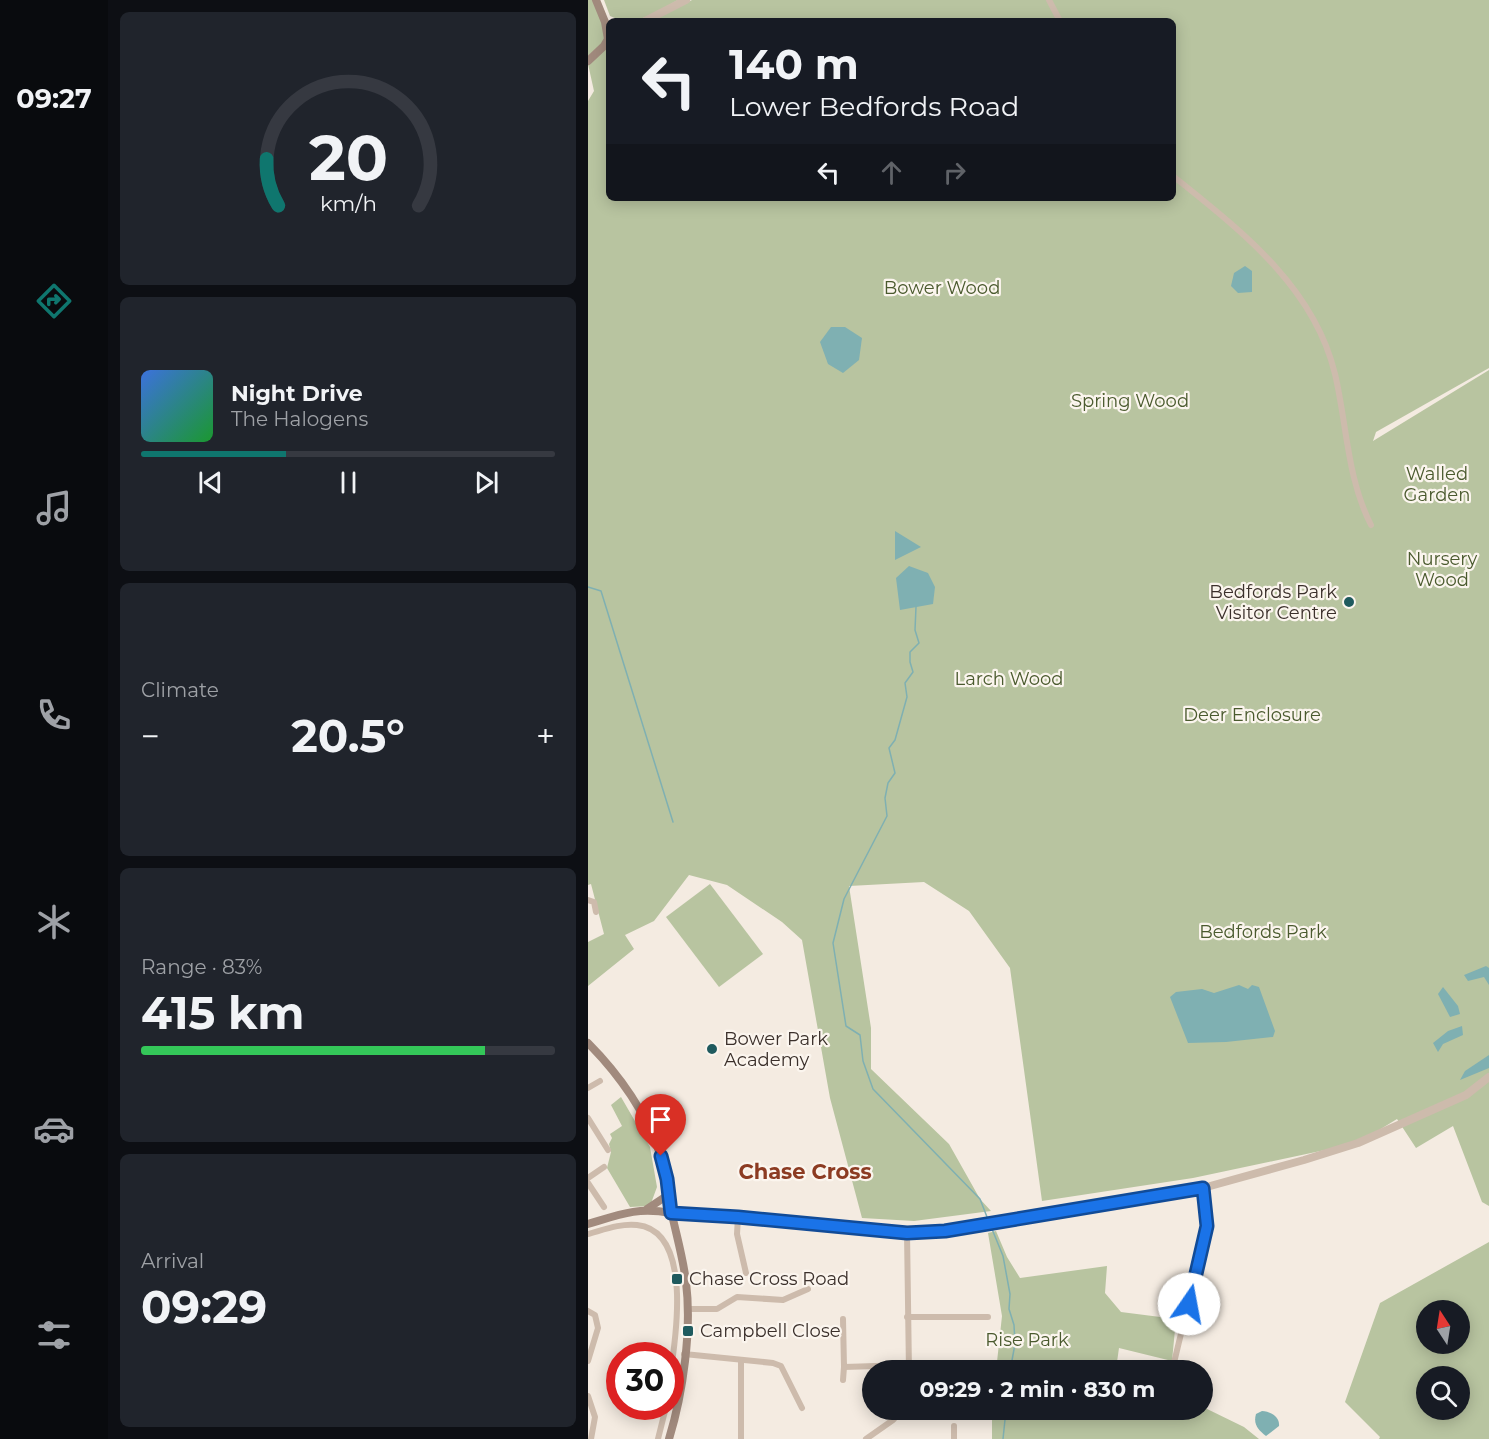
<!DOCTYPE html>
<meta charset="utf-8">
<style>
:root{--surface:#171b24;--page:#20242c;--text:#f1f3f6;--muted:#9ea1a6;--line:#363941;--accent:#0f766e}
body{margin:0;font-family:Montserrat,sans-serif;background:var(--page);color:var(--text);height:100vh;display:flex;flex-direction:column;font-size:22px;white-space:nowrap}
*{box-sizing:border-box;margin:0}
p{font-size:20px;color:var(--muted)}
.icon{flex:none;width:33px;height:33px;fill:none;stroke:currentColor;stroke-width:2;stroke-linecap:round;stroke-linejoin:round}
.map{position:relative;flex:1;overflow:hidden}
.details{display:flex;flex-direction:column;gap:12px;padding:12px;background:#0d0f14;width:480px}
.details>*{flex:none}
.top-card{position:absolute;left:18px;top:18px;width:570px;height:183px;border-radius:9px;box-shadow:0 3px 15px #0003;background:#171b24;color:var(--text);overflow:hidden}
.needle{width:39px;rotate:348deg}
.buttons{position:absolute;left:828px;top:1300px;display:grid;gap:12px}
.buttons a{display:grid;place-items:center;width:54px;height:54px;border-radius:50%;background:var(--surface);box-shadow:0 3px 15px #0003;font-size:30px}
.speed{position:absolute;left:18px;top:1342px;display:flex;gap:12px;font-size:30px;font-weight:700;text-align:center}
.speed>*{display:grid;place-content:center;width:78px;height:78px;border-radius:50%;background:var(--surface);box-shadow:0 3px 15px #0003;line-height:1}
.speed .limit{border:9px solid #d22;background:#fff;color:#111}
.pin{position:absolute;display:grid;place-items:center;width:51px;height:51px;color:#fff;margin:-62px -26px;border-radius:50% 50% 50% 0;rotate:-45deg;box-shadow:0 0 6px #0007}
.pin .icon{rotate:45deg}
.me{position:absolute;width:66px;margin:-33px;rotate:12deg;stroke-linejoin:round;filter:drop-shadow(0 0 4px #0008)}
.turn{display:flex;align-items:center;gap:21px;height:126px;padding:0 24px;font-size:27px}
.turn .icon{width:78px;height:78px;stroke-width:2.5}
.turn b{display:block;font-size:42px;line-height:51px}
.lanes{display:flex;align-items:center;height:57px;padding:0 24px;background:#0003;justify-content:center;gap:30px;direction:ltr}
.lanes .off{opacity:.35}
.big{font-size:45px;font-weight:700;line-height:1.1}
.details .tile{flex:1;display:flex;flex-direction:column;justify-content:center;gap:9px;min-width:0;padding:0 21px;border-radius:9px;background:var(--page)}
.details .dial{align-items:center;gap:0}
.dial svg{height:156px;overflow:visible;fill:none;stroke:var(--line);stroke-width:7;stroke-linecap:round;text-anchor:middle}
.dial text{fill:var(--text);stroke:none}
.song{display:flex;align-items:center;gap:18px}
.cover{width:72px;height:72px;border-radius:9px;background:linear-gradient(135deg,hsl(220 70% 55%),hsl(130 70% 35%))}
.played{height:6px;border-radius:3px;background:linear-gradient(90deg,var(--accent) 35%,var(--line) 35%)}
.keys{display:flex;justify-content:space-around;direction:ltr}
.heat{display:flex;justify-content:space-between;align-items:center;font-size:33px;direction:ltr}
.charge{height:9px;border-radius:4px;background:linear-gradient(90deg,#34c759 83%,var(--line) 0)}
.trip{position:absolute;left:274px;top:1360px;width:351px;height:60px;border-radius:30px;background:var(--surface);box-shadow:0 3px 15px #0003;font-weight:700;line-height:60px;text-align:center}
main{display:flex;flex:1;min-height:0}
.tab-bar{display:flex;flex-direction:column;width:108px;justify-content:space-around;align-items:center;background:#090b0e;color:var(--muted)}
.tab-bar .icon{width:42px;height:42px}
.tab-bar .active{color:var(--accent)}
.tab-bar b{font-size:27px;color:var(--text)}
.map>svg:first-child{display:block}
.green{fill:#b8c4a0;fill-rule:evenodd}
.water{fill:#7fb0b2}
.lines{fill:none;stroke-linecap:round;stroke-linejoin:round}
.stream{stroke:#7fb0b2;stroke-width:1.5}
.minor{stroke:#cdbbac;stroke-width:6}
.tertiary{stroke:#cdbbac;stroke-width:8}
.secondary{stroke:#a18a7d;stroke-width:8}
.route-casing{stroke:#114b97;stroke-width:15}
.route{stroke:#1a73e8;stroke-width:10}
.poi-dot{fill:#1f5a5e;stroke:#fbf5ee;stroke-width:2}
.labels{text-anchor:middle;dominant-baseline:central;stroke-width:4.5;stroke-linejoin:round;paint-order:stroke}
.park-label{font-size:18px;fill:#4a5a2e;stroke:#fbf5ee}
.poi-label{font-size:18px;fill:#3b302b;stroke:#fbf5ee;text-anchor:start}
.quarter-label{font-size:21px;font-weight:bold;fill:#8c3b22;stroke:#fbf5ee}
</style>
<main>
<nav class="tab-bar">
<b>09:27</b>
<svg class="icon active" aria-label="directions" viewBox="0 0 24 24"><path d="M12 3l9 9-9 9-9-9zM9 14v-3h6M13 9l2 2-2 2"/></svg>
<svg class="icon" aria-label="music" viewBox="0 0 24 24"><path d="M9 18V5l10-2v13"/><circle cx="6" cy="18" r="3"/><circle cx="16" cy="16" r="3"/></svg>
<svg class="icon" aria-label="phone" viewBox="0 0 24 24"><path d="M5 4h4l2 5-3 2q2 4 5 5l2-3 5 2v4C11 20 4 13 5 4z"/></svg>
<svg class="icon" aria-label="climate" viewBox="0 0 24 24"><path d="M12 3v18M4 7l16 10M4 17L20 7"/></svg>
<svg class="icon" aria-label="car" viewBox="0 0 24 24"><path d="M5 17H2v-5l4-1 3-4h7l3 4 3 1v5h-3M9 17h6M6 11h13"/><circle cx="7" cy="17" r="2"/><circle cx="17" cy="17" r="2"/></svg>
<svg class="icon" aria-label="filters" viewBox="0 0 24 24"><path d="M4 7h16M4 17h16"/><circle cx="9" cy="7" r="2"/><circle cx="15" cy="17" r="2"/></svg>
</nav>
<section class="details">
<div class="tile dial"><svg viewBox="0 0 100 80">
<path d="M14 69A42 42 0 1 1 86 69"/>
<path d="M14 69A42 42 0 0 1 8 45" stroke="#0f766e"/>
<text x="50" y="56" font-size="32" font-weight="700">20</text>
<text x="50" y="72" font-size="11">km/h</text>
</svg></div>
<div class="tile">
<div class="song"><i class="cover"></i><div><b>Night Drive</b><p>The Halogens</p></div></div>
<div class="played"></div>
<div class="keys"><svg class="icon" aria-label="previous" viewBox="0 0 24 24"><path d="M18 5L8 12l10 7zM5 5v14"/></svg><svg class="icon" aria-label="pause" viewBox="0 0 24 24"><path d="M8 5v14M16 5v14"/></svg><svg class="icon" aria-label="next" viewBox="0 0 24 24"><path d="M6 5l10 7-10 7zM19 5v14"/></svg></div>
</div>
<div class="tile"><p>Climate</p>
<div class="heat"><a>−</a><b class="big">20.5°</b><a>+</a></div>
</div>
<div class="tile"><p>Range · 83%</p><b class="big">415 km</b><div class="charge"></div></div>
<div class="tile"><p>Arrival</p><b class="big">09:29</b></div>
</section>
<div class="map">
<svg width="901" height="1439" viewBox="0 0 901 1439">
<rect width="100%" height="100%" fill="#f4ebe1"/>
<!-- green -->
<g class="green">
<path d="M0,0H5L21,37L0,56Z"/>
<path d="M16,0H90C67,12 48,29 22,16Z"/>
<path d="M104,0H901V368L788,432L785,441L901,370V1206L894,1202L865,1126L828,1148L809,1119L770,1143L605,1178L454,1201L422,968L381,911L336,882L261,886L283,1028V1069L361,1144L392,1199L403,1211L326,1221L274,1218L242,1098L214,940L194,922L139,885L101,875L66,921L37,935L46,949L0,986V942L16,934L3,884L0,885V101L6,91L0,64L21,46V198H585V21H63Z"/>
<path d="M122,884L175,954L131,987L78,917Z"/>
<path d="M33,1097L62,1147L69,1187L62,1206L42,1207L19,1168L23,1152L21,1144L24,1138L22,1134L34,1126L23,1105Z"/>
<path d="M408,1231L419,1257L432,1278L519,1266L517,1293L533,1312L588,1319L584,1361L531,1348L529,1362L538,1365V1371H408L414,1316L400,1233Z"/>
<path d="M901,1242V1439H791L792,1437L757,1402L792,1303ZM838,1311H872V1344H838ZM838,1377H872V1410H838Z"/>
<path d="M615,1407L656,1427L671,1439H404V1410H615Z"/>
</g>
<!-- water -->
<g class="water">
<path d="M657,266L664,271V292L650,293L643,286L646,273Z"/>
<path d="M243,327H257L274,338L271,360L255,373L240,364L232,342Z"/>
<path d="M307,531L333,547L307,560Z"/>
<path d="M321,566L340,573L347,587L345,604L312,610L308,578Z"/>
<path d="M898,966L901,968V985L896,977L880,981L876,975Z"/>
<path d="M651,985L660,989L664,985L671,987L687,1031L685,1037L638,1042L600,1043L582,997L588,992L614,989L626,993Z"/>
<path d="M855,987L870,1006L872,1014L862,1017L850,994Z"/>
<path d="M874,1026L875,1035L855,1044L850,1052L845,1043L860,1031Z"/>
<path d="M901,1055V1068L872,1080L877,1071Z"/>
<path d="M674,1411C682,1411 692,1417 691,1426L678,1436C670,1430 665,1424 668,1414Z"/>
</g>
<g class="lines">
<!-- stream -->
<g class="stream">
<path d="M0,587L13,591L85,822"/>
<path d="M328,607L327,630L331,643L322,652V662L325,672L317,683L319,697L307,740L301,748L307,773L300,783L297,798L299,816L256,899L245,943L258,1026L272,1035L275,1061L285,1089L392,1199L399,1217"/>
<path d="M404,1229L415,1256L422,1294L421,1309L426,1325L427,1344L422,1371"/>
<path d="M415,1439L418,1410"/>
</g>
<!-- minor -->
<g class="minor">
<path d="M461,0L472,21"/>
<path d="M585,176C652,230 726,286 747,374C759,425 759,478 783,525"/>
<path d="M0,900L6,902L8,912"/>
<path d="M0,1088L12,1081"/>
<path d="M0,1118L20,1150"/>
<path d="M0,1178L16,1167"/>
<path d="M0,1183L16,1207"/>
<path d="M150,1217L149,1234L158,1273"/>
<path d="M319,1233L321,1371"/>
<path d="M0,1234C15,1230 33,1223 49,1225C105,1231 88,1338 82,1376"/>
<path d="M99,1309H129L149,1297L195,1300L220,1289"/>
<path d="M0,1311L7,1315L10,1328L0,1361"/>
<path d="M319,1317H400"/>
<path d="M255,1319L256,1367L320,1365"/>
<path d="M96,1354L185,1363L193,1366L214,1408"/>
<path d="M153,1360V1439"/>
<path d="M584,1371L619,1226L615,1188"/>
<path d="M255,1380L256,1367"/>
<path d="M0,1396L7,1417L3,1439"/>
<path d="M70,1439L78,1407"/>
<path d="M278,1439L305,1420L314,1410"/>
<path d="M366,1439V1426"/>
</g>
<!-- tertiary -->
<g class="tertiary">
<path d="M57,21L98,0"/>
<path d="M83,1213L150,1217L319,1233L357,1231L444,1217L615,1188L716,1160L770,1143L878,1095L901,1077"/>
</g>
<!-- secondary -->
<g class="secondary">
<path d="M0,61L16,46L20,39L17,22L8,0"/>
<path d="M0,1043C31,1074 60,1115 73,1157C79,1175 78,1193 83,1210C88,1234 95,1257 98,1282C104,1330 95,1393 81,1439"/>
<path d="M59,1209L80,1195"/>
<path d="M0,1224C33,1214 49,1207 83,1213"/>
</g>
</g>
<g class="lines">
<defs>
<path id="route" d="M73,1156L79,1179L83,1213L150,1217L319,1233L357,1231L615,1188L619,1226L601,1304"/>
</defs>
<!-- route casing -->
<use href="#route" class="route-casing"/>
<!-- route -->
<use href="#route" class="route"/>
</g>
<!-- markers -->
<g class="poi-dot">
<circle cx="761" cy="602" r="6"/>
<circle cx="124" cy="1049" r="6"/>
<rect x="83" y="1273" width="12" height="12" rx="3"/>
<rect x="94" y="1325" width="12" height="12" rx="3"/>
</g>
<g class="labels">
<!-- park labels -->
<g class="park-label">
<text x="354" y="288">Bower Wood</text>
<text x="542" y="401">Spring Wood</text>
<text x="849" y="474">Walled<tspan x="849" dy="21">Garden</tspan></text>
<text x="854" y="559">Nursery<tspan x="854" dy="21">Wood</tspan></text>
<text x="421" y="679">Larch Wood</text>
<text x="664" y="715">Deer Enclosure</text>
<text x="675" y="932">Bedfords Park</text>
<text x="439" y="1340">Rise Park</text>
</g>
<!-- poi labels -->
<g class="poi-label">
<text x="749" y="592" text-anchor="end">Bedfords Park<tspan x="749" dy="21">Visitor Centre</tspan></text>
<text x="136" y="1039">Bower Park<tspan x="136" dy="21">Academy</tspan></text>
<text x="101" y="1279">Chase Cross Road</text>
<text x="112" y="1331">Campbell Close</text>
</g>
<!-- quarter labels -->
<g class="quarter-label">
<text x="217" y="1171">Chase Cross</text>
</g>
</g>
</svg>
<div class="buttons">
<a><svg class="needle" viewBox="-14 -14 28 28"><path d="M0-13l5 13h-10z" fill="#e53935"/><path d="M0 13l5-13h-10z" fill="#9ea1a6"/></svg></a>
<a><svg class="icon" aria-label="search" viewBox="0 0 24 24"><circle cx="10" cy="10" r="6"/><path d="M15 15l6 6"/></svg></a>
</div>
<div class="speed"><div class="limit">30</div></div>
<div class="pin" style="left:73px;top:1156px;background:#d93025"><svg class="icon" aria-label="arrive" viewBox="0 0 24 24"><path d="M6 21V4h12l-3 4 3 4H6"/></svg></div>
<svg class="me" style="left:601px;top:1304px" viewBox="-20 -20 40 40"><circle r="19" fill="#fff"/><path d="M0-13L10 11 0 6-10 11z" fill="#1a73e8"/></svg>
<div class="trip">09:29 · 2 min · 830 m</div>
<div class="top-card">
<div class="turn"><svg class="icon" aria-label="left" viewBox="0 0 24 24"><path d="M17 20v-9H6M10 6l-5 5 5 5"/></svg><div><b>140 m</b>Lower Bedfords Road</div></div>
<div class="lanes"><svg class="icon" aria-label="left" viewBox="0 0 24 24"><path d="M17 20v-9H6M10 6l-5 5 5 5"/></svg><svg class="icon off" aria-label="ahead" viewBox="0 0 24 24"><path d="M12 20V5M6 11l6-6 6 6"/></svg><svg class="icon off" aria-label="right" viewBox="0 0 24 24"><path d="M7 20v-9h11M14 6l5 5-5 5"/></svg></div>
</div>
</div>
</main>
